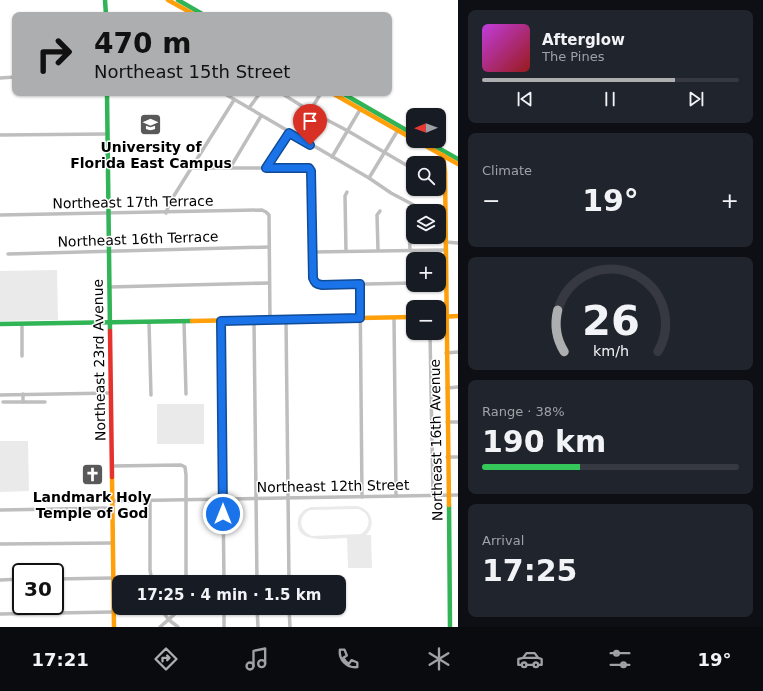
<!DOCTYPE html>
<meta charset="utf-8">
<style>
:root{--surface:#171b24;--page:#20242c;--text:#f1f3f6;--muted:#9ea1a6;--line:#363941;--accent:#adaeaf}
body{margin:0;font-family:"DejaVu Sans",sans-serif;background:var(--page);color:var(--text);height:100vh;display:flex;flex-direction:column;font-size:15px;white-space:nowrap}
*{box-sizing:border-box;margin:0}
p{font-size:13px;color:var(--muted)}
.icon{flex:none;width:22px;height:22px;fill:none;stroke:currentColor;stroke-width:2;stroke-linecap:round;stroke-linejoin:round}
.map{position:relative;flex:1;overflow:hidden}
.drawer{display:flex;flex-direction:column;gap:10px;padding:10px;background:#0d0f14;width:305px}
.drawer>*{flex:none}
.guide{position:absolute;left:12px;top:12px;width:380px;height:84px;border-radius:8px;box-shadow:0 1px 3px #0004;background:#adaeaf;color:#111;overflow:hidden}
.needle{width:26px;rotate:269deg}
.tools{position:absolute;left:406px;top:108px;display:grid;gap:8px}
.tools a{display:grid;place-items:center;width:40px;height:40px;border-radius:8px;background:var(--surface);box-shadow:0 1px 3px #0004;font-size:20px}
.speed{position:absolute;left:12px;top:563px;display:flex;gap:8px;font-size:20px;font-weight:700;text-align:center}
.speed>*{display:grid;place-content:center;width:52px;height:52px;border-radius:50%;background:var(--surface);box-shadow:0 1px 3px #0004;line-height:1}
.speed .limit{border:2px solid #111;border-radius:6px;background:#fff;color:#111}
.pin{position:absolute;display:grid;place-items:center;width:34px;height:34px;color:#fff;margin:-41px -17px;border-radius:50% 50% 50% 0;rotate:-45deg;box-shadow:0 0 4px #0007}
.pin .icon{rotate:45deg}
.me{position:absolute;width:44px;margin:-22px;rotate:0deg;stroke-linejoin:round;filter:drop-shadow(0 0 3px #0008)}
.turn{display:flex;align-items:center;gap:14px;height:84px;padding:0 16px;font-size:18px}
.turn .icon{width:52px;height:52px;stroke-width:2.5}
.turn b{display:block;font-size:28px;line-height:34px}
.big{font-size:30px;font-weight:800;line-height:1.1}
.drawer .card{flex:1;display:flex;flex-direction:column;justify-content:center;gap:6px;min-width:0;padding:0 14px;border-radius:8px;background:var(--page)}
.drawer .dial{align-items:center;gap:0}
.dial svg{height:104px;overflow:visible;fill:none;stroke:var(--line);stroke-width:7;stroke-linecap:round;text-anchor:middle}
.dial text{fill:var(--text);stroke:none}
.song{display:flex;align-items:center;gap:12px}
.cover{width:48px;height:48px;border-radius:6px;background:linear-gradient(135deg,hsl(290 70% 55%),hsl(0 70% 35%))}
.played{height:4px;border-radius:2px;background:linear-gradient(90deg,var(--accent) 75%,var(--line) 75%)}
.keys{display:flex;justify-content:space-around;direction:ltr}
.heat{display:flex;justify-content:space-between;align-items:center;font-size:22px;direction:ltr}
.charge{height:6px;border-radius:3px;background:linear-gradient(90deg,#34c759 38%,var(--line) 0)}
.trip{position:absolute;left:112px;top:575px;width:234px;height:40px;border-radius:8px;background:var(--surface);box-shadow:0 1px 3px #0004;font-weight:800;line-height:40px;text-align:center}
.tab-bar{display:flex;height:64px;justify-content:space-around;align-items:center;background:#090b0e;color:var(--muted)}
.tab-bar .icon{width:28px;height:28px}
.tab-bar .active{color:var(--accent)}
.tab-bar b{font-size:18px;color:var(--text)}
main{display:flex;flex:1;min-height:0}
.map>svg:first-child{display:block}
.green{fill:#eaeaea;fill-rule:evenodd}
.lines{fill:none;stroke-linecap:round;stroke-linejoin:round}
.street{stroke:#bebebe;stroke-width:3.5}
.fast{stroke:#30b455;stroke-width:4.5}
.slow{stroke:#ff9f0a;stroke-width:4.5}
.jam{stroke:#e5322d;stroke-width:4.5}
.route-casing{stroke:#114b97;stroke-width:10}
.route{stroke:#1a73e8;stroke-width:7}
.labels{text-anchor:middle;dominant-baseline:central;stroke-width:3;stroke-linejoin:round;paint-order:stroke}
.poi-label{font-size:14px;font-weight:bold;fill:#000;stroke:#fff}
.street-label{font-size:14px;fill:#000;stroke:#fff}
</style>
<main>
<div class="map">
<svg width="458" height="627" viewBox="0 0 458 627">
<rect width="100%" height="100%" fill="#fff"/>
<!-- green -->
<g class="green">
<path d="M57,270L58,320L0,321V271Z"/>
<rect x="157" y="404" width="47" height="40"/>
<path d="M0,441H28L29,491L0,492Z"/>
<path d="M357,506C371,509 377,524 366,535H371L372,568H348L347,538C331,538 290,546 299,516L304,510L311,507ZM358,509C371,513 372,527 361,534L312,536C299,531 297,517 310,510Z"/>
</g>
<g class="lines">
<!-- street -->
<g class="street">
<path d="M0,78L15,77"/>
<path d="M281,93L310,111L348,131L413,169"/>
<path d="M225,94L369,178L391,193L425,211"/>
<path d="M249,108L260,93"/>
<path d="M310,111L321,93"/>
<path d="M0,135L107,134"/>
<path d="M332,157L361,108"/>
<path d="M192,168H309L311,171L313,277C315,283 316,284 322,285L413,283"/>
<path d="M230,168L261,116"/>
<path d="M266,168L289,133"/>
<path d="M369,178L398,130"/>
<path d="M439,184L445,187"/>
<path d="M166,213L170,202L234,100"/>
<path d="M0,215L262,210L266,212L269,215L270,320"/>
<path d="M439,218L445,220"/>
<path d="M409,228L410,250"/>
<path d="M445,242L458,243"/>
<path d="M378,250L377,215L380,211"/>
<path d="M346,251L345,196L347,192"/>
<path d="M312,252L445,250"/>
<path d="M8,254L269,247"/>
<path d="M439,282H446"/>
<path d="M360,284L362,497"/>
<path d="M109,287L269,283"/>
<path d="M394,318L396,496"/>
<path d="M286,320L289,582"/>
<path d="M184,321L186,394"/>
<path d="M221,321L224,582"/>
<path d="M254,321L257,582"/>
<path d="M149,323L151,395"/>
<path d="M22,324V356"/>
<path d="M430,333L433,495"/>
<path d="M446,353L458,352"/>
<path d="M447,388L458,387"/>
<path d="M23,394V402H45"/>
<path d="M0,395L111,393"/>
<path d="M3,402H23"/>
<path d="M447,422H458"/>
<path d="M447,457H458"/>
<path d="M112,466L181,465L185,467L186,475V582"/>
<path d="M112,501L458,495"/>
<path d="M150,501V570L152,582"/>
<path d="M0,510L112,508"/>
<path d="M0,544L113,543"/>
<path d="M55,579L113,578"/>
<path d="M0,580L21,579"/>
<path d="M160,608L169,620L178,627"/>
<path d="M224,608V627"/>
<path d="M257,608L258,627"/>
<path d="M289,608L290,627"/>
<path d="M0,614L113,612"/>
<path d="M160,627L176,613L179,608"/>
</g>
<!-- fast -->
<g class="fast">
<path d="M105,0L106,15"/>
<path d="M178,0L204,15"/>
<path d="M107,93L110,331"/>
<path d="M342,93L413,134"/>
<path d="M426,141L458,159"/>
<path d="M0,324L192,321"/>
<path d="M449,505L450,627"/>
</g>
<!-- slow -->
<g class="slow">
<path d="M168,0L195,15"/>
<path d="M332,93L413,139"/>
<path d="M417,141L458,164"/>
<path d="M443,155L445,172L449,505"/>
<path d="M439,317L458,316"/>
<path d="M192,321L413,317"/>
<path d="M112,477L114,627"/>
</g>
<!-- jam -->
<path class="jam" d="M110,331L112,477"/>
</g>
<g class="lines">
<defs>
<path id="route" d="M223,514L221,321L360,318V284L322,285C316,284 315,283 313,278L311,171L309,168H266L289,133L310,145"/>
</defs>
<!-- route casing -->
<use href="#route" class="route-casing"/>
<!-- route -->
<use href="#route" class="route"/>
</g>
<!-- icons -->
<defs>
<symbol id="university-square" viewBox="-11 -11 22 22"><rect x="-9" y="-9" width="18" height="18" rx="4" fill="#595959" stroke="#fff"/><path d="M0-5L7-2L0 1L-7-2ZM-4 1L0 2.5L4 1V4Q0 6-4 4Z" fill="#fff"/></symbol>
<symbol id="church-square" viewBox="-11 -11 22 22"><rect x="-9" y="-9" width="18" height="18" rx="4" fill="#595959" stroke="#fff"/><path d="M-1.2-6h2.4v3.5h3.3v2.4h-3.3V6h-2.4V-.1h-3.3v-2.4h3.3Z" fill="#fff"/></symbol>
</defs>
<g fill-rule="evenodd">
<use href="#university-square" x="138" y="112" width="25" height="25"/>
<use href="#church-square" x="80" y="462" width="25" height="25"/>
</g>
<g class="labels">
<!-- poi labels -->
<g class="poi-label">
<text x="151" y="147">University of<tspan x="151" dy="16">Florida East Campus</tspan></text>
<text x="92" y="497">Landmark Holy<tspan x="92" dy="16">Temple of God</tspan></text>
</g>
<!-- street labels -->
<g class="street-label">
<text transform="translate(133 202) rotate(-1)">Northeast 17th Terrace</text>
<text transform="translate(138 239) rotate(-2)">Northeast 16th Terrace</text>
<text transform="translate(99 360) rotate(-91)">Northeast 23rd Avenue</text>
<text transform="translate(436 440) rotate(-91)">Northeast 16th Avenue</text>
<text transform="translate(333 486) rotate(-1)">Northeast 12th Street</text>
</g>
</g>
</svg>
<div class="tools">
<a><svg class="needle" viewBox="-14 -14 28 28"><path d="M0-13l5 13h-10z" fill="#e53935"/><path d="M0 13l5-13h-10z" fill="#9ea1a6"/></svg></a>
<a><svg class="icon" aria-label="search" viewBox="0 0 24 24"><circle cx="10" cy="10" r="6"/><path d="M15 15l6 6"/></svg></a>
<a><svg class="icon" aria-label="layers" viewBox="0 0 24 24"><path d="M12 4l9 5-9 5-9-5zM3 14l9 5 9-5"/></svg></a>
<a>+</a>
<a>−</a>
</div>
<div class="speed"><div class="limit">30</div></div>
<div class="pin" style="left:310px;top:145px;background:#d93025"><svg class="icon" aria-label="arrive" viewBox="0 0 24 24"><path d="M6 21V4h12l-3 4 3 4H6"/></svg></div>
<svg class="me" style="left:223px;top:514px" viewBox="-20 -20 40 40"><circle r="17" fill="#1a73e8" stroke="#fff" stroke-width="3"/><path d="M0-11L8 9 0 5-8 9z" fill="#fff"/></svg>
<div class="trip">17:25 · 4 min · 1.5 km</div>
<div class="guide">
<div class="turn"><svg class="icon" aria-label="right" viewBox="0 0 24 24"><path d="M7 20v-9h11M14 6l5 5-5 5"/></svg><div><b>470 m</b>Northeast 15th Street</div></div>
</div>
</div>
<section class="drawer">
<div class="card">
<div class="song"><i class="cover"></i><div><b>Afterglow</b><p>The Pines</p></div></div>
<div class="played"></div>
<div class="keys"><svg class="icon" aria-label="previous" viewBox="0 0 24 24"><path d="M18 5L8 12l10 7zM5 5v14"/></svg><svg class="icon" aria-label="pause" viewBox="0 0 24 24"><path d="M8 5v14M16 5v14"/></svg><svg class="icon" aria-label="next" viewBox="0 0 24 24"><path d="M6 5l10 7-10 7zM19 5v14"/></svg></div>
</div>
<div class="card"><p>Climate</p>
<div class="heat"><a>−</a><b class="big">19°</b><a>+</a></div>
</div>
<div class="card dial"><svg viewBox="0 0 100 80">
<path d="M14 69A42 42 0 1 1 86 69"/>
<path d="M14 69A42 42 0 0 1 9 37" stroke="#adaeaf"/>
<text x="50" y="56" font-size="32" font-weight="700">26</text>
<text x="50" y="72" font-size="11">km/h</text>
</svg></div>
<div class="card"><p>Range · 38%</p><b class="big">190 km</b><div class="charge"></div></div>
<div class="card"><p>Arrival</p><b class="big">17:25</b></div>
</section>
</main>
<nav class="tab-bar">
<b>17:21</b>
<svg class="icon active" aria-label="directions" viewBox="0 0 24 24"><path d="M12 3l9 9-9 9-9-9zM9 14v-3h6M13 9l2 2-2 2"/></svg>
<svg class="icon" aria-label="music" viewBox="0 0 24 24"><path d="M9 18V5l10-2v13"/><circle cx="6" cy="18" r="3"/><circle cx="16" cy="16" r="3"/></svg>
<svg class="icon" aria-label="phone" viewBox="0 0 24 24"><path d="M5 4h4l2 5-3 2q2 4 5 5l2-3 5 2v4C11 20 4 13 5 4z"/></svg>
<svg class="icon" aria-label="climate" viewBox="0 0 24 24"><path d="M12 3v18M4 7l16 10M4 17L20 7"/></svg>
<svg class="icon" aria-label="car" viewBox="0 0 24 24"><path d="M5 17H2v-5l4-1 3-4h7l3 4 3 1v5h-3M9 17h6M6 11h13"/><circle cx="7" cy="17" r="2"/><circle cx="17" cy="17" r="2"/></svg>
<svg class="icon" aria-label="filters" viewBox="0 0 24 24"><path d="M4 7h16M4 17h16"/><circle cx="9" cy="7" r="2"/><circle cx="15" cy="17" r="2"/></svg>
<b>19°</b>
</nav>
